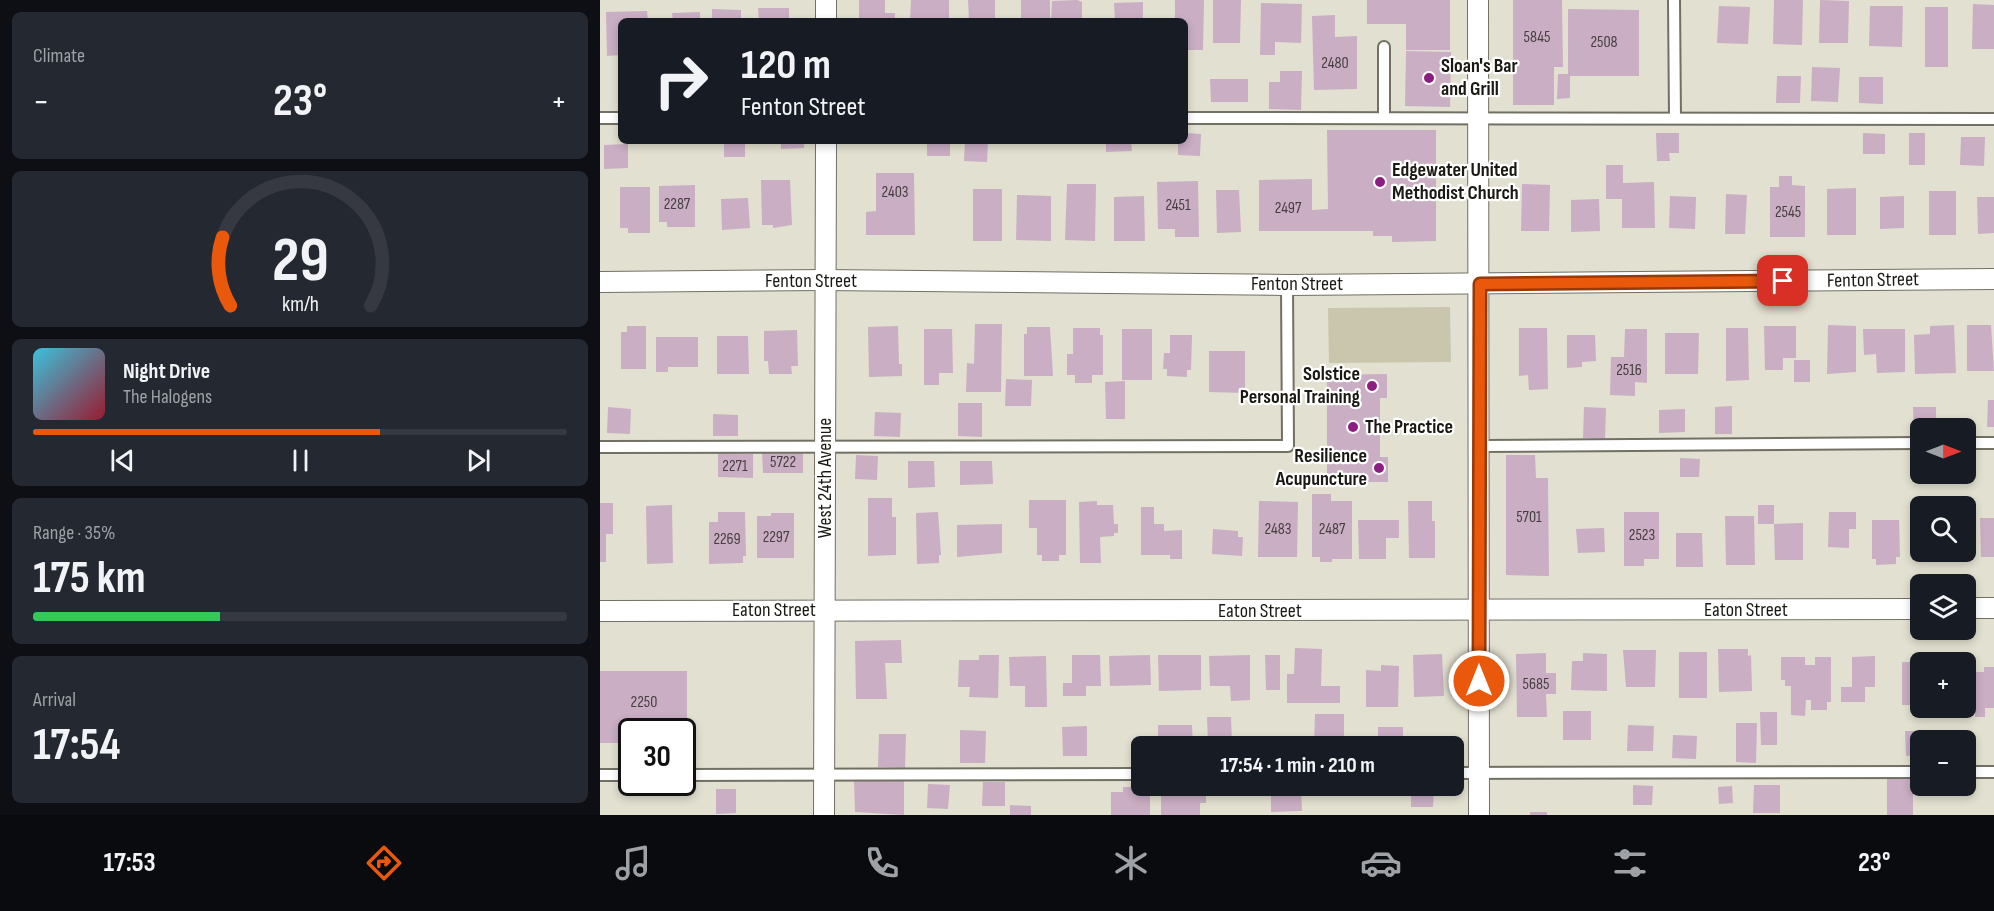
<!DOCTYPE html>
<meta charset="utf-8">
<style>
:root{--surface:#171b24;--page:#242831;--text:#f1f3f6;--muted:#9ea1a6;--line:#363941;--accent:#ea580c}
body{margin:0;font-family:"Sofia Sans Condensed",sans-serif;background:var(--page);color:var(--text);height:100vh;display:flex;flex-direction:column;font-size:22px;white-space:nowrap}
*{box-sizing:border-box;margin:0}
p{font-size:20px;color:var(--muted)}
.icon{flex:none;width:33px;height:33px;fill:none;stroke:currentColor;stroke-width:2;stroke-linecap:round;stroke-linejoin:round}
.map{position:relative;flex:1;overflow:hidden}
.drawer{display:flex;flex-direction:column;gap:12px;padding:12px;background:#0d0f14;width:600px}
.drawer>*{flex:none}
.guide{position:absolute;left:18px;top:18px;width:570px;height:126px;border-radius:9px;box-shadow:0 3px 9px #0003;background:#171b24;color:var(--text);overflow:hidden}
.needle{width:39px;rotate:90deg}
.tools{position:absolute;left:1310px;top:418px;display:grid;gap:12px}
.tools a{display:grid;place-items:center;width:66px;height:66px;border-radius:9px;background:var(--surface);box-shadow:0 3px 9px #0003;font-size:30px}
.speed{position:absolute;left:18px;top:718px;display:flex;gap:12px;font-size:30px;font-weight:700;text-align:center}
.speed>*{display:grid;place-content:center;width:78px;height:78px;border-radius:50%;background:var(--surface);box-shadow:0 3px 9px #0003;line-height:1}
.speed .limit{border:3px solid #111;border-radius:9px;background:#fff;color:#111}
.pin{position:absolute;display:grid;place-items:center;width:51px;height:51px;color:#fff;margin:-26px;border-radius:12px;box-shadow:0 3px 9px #0006}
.me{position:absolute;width:66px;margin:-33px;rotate:0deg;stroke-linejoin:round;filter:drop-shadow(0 0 4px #0008)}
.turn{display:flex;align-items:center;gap:21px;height:126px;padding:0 24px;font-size:27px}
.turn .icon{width:78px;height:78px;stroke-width:2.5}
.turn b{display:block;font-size:42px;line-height:51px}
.big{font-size:45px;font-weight:700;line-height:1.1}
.drawer .tile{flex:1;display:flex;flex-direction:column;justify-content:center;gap:9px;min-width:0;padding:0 21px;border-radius:9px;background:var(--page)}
.drawer .dial{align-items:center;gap:0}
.dial svg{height:156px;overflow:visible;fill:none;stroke:var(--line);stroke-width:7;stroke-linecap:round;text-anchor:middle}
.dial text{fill:var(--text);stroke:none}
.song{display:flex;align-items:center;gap:18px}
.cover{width:72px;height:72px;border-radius:9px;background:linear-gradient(135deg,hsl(190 70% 55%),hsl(350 70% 35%))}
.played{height:6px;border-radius:3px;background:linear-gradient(90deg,var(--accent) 65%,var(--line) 65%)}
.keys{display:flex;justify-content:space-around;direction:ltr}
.heat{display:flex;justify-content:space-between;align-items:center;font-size:33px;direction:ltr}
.charge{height:9px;border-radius:4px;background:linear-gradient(90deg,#34c759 35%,var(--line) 0)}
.trip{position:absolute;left:531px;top:736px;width:333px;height:60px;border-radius:9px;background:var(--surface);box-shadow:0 3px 9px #0003;font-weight:700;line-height:60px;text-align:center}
.tab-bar{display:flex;height:96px;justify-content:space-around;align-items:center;background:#090b0e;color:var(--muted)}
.tab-bar .icon{width:42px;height:42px}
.tab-bar .on{color:var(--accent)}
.tab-bar b{font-size:27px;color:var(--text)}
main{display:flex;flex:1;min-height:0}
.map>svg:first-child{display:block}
.green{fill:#cac6ad}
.building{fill:#caaec4}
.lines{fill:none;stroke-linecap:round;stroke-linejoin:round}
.service-casing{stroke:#727063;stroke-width:14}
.minor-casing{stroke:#727063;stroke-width:22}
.service{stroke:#fff;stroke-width:10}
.minor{stroke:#fff;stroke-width:20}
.route-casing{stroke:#983908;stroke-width:15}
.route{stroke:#ea580c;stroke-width:10}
.poi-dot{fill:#8d1e81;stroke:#fff;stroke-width:2}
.labels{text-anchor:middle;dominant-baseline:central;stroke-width:4.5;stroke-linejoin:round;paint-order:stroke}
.number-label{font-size:16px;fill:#463e3f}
.poi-label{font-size:20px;font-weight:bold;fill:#1a1913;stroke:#fff;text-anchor:start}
.street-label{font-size:20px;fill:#1a1913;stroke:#fff}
</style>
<main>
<section class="drawer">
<div class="tile"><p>Climate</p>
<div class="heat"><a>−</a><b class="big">23°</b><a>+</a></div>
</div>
<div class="tile dial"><svg viewBox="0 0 100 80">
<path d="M14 69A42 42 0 1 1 86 69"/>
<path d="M14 69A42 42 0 0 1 10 34" stroke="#ea580c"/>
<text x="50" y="56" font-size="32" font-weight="700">29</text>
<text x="50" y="72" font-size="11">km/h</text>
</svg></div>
<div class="tile">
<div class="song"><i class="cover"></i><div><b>Night Drive</b><p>The Halogens</p></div></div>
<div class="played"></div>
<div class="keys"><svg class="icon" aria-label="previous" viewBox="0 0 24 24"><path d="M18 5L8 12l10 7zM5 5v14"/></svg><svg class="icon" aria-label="pause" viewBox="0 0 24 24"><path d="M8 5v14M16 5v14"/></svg><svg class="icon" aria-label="next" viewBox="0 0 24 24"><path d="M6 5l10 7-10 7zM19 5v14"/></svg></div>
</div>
<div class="tile"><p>Range · 35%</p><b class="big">175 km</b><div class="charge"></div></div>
<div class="tile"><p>Arrival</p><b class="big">17:54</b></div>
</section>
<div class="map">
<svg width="1394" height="815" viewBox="0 0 1394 815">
<rect width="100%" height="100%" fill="#e2e0d0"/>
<!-- green -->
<path class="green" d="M850,307L851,362L729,363L728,308Z"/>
<!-- building -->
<g class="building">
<path d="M259,0H285V13H295V21H259Z"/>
<path d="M311,0H349V21H310Z"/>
<path d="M368,0H395V21H369Z"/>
<rect x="421" y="0" width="29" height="21"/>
<path d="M477,0L482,2V21H451L452,1Z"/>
<path d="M575,0H604L603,50H585V21H575Z"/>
<path d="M613,0H641L640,43H613Z"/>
<path d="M767,0H850V50H806V24H767Z"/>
<path d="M913,0H962L963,67H954V105H913Z"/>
<path d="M1174,0H1203L1202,45L1173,44Z"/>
<path d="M1220,0L1249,1L1248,43H1219Z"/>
<path d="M543,2V21H515L514,3Z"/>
<path d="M661,3L702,4L701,43L675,42V55H660Z"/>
<path d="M1373,4L1394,5V49H1372Z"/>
<path d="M1119,6L1150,7L1148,44L1117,43Z"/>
<path d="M1270,6H1303L1302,47L1269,46Z"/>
<rect x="1325" y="7" width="23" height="60"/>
<path d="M158,8H189V21H159Z"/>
<path d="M112,9L141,10V21H112Z"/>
<path d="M968,9L1039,10V76H970V98L957,99L958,74H968Z"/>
<path d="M47,11L48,21H21V55L7,56L6,12Z"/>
<path d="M100,12V21H73L72,13Z"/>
<path d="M735,15V37L757,36V89L714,90L712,16Z"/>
<path d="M806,51L851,52L850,107L805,106Z"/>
<path d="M1212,67L1240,68L1238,102L1211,101Z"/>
<path d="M680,71H702L701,110L669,109V82H680Z"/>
<path d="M1177,76H1201L1200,103H1176Z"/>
<path d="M1259,77H1283V104L1259,103Z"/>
<path d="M610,79H648V102H611Z"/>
<path d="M727,130H836V241L792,242V236H773V231H659V180L712,179V210L728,209Z"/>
<path d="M585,133L601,134L600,156L578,155V141H585Z"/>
<path d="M1056,133H1079V153H1069L1070,161H1057Z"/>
<path d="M1263,133L1285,134V154H1263Z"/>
<rect x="1309" y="133" width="16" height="32"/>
<path d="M1361,137H1385L1384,166L1360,165Z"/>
<rect x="124" y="141" width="21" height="16"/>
<path d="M181,141H204V148L181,149Z"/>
<rect x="327" y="141" width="23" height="15"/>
<path d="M365,141H388L387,162L364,161Z"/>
<path d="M506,141H531L532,151L506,152Z"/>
<path d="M28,144V168L4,169V145Z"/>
<path d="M1006,165H1023V183L1054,182L1055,228H1022V199H1006Z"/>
<path d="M276,173H314L315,235H266V212L276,211Z"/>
<path d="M1179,176H1192V185L1205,186V237H1170V187H1179Z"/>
<path d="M161,180H190L192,225L173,228V225H162Z"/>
<path d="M598,181L599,237H575V229H558L557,182Z"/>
<path d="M467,184H496L495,241L465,240Z"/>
<path d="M922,184L950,185L949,231H921Z"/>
<path d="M95,185V227H67V222H59V186Z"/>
<path d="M20,187H50V233H28V228H20Z"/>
<path d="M1256,188V235H1227V189Z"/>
<rect x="373" y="189" width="29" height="52"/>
<path d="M616,190H639L641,232L617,233Z"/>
<rect x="1329" y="191" width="27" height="44"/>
<path d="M1126,194L1147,195L1145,234H1125Z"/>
<path d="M417,195L451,196V241L416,240Z"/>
<path d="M544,196L545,241H514V197Z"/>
<path d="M1070,196L1096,197L1095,229L1069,228Z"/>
<path d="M1304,196V228L1280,229V197Z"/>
<path d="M1377,197H1394V233L1378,234Z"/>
<path d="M148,198L150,228L122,230L121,199Z"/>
<path d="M999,199L1000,231L971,232V200Z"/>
<path d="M375,324H402L401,392H366L367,363L374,364Z"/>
<path d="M1228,325L1256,326V372L1227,374Z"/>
<path d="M1354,325L1356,373L1315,374L1314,335L1330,334V326Z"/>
<path d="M1367,325H1391L1394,371H1367Z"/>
<path d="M27,326H46V369H21V332H27Z"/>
<path d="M298,326L299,364H302V376L269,377L268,327Z"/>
<path d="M1164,326H1196V358H1183V370H1165Z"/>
<path d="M427,327H450L453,376H424V334H427Z"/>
<path d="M473,328H500V335H503V375H492V383H475V375H467V354H473Z"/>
<path d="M919,328H947L948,389L929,390L928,375L919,376Z"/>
<path d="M1126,328H1148L1149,380L1126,381Z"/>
<path d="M324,329H352L353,373H339V385H324Z"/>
<rect x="522" y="329" width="30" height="51"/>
<path d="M1025,329H1047V383L1035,382V396L1010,395L1011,357H1024Z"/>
<path d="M1263,329H1305V372L1277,373L1276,354L1264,355Z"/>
<path d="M197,330L198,366H191L192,374H169L168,361H164V331Z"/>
<path d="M1065,333H1099L1098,374H1065Z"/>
<path d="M570,335H592L591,370H587V377L567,376V369H563L564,353H570Z"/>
<path d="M967,335H995L996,361L982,362V367L967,368Z"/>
<path d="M117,336H148L149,374H117Z"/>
<path d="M56,337H98V367H68V372H56Z"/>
<path d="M609,351H645V393L609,392Z"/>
<rect x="1194" y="360" width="16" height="22"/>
<path d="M787,374V398H780V457H788V482H727V375Z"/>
<path d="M406,379L432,380L431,406H405Z"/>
<path d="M525,381V419H506L505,382Z"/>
<path d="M1388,400H1394V427H1387Z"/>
<path d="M358,403H382V437L358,436Z"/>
<path d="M1132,406V434H1115V407Z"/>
<path d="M8,407L31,409L30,434L7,433Z"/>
<path d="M984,407L1006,408L1005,439L983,438Z"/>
<path d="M1313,407H1336V429H1320V433H1314Z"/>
<path d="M1085,409V432L1059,433V410Z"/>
<path d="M275,412L301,413L300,437L274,436Z"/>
<path d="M113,414L138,415V436H113Z"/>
<path d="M203,451V473H163L162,452Z"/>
<path d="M118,453L153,454V478L118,477Z"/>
<path d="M256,455L278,456L277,480L255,479Z"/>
<path d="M906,455H935L936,478H948L949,576L906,575Z"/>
<path d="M1080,458L1100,459L1099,477H1080Z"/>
<path d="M308,461H334L335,487L308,488Z"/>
<path d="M360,461H392L393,484L360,485Z"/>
<path d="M712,494H731V501H752V559H732V562H720V557H712Z"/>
<path d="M268,498H292V517H296V555L268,556Z"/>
<path d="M429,500H466V555H459V561H442V555H437V528H429Z"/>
<path d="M497,501V505H513L514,524H518V533H514V536L500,537L501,563H480L479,502Z"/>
<path d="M659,501L698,502L697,557H658Z"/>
<path d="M808,501H832V521H835V558H809Z"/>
<path d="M0,503H13V534H6V562H0Z"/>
<path d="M72,505L73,563L47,564L46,506Z"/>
<path d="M1158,505H1174V524L1203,523V560H1175L1174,524H1158Z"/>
<path d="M541,507H554V524H564V531L582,530V559H570V555H541Z"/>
<path d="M118,512H145L146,556H143V563L109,564V522H118Z"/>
<path d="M338,512L341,555H339V563L317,564L316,513Z"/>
<path d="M1024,512H1059V559H1044V566H1024Z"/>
<path d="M1229,512H1256V529H1249V548L1228,547Z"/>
<path d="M171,513H194V558H157V516H171Z"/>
<path d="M1125,516H1154L1155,565H1126Z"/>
<path d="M1380,518H1394V557H1381Z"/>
<path d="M758,520H799V538H786V559H759Z"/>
<path d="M1272,520H1299L1300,557H1296V564L1276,565V559H1272Z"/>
<path d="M402,524V553L357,557V525Z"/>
<path d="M1004,528L1005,552L978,553L976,529Z"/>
<path d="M613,529L638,531V537H643L642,556L612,554Z"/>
<path d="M1076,533H1102L1103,567H1076Z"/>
<rect x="1328" y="552" width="27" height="5"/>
<path d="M301,640L302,663H285L287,699H256L255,641Z"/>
<path d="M695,648L722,649L721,686H740V703H687V674H694Z"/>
<path d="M1118,649H1148V656L1151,655L1152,691L1119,692Z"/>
<path d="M1023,650H1056L1055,687H1026Z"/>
<rect x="1079" y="652" width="28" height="46"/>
<path d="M946,653V673H956V694H946L947,717H917L916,654Z"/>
<path d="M983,653L1007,654V691L971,690L972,661H983Z"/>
<path d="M842,654L844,696L814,697L813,655Z"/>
<path d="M379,655H399L398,698L369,697L370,687H358L359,660H379Z"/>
<path d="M472,655H500L501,686H486V696H463V683H472Z"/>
<path d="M550,655L551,685L510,686L509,656Z"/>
<path d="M558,655H601V690L559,691Z"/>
<path d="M650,655V700L631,701L630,686H610L609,656Z"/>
<path d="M665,655H680V690H666Z"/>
<path d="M446,656L447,707H425V686H410L409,657Z"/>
<path d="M1275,656V687H1265V702H1241V687H1252V657Z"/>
<path d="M1181,657H1205V665H1215V657H1231V702H1227V710H1211V700H1206L1205,716L1191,715V686H1185V680H1181Z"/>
<rect x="1302" y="662" width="18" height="43"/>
<path d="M781,665L799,666L798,707H766V670L781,671Z"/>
<path d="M1384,667H1394V708H1385V717H1375V672H1384Z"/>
<path d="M0,671H87V742H82V732H32V743H0Z"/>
<rect x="963" y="711" width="28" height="29"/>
<path d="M1160,712H1177V745H1161Z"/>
<path d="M715,714H744V747L714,746Z"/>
<path d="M607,717H631L632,743L608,744Z"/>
<path d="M1136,723H1157L1156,763L1136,762Z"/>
<path d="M558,725H592L593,747H558Z"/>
<path d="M1028,725L1054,726L1053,751H1027Z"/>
<path d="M487,726V756H463L462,727Z"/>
<rect x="778" y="727" width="25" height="20"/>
<path d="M360,730L386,731L385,763H360Z"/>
<path d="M1305,731H1329L1330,741H1320V755L1306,756Z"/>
<path d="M279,734H306L305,768L278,767Z"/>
<path d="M1073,735L1097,736L1096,759L1072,758Z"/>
<rect x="1287" y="779" width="26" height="36"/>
<path d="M254,781H304V815L255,812Z"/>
<path d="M383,782H405V806H382Z"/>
<path d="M328,784L350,785L348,809L327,808Z"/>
<path d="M1033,785L1053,786L1052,805H1033Z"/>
<path d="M1154,785H1180V813H1153Z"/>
<path d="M581,786H606V803H600V815H561V787Z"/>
<path d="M811,786H834L833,807H811Z"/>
<path d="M1132,786L1133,803L1119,804L1118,787Z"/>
<path d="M523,787H550V815H511V792H523Z"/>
<path d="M701,788L702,811L671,812V789Z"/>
<path d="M116,789H136V813L116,814Z"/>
<path d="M410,805L431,806V815H410Z"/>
<rect x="930" y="812" width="17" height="3"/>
</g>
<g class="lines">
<defs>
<g id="service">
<path d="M1074,0L1075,118"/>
<path d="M784,47V118"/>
<path d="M0,118H21"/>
<path d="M585,118L1394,119"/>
<path d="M1365,443H1394"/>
<path d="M879,446L1320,443"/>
<path d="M0,447L688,446L687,285"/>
<path d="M1365,772H1394"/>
<path d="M854,773L1320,772"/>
<path d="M0,775H32"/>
<path d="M82,775L542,774"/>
</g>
<g id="minor">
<path d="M226,0V21"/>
<path d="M878,0L879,815"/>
<path d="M0,282L224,280L687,285L1394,279"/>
<path d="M1365,608H1394"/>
<path d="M0,611L1320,609"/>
<path d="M224,815L226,141"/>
</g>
</defs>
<!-- service casing -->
<use href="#service" class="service-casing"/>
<!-- minor casing -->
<use href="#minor" class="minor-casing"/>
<!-- service -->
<use href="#service" class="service"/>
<!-- minor -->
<use href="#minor" class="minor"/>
</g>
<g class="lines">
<defs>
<path id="route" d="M879,681L880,284L1183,281"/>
</defs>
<!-- route casing -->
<use href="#route" class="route-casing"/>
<!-- route -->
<use href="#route" class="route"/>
</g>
<!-- markers -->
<g class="poi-dot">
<circle cx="829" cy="78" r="6"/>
<circle cx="780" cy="182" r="6"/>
<circle cx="772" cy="386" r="6"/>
<circle cx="753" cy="427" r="6"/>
<circle cx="779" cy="468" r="6"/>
</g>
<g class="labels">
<!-- number labels -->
<g class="number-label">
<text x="937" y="37">5845</text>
<text x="1004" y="42">2508</text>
<text x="735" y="63">2480</text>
<text x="295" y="192">2403</text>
<text x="77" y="204">2287</text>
<text x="578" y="205">2451</text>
<text x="688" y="208">2497</text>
<text x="1188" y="212">2545</text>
<text x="1029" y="370">2516</text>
<text x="183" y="462">5722</text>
<text x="135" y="466">2271</text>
<text x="929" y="517">5701</text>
<text x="678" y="529">2483</text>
<text x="732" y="529">2487</text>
<text x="1042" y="535">2523</text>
<text x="176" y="537">2297</text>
<text x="127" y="539">2269</text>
<text x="936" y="684">5685</text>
<text x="44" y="702">2250</text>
</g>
<!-- poi labels -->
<g class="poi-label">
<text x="841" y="66">Sloan's Bar<tspan x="841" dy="23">and Grill</tspan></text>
<text x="792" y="170">Edgewater United<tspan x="792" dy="23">Methodist Church</tspan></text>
<text x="760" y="374" text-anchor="end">Solstice<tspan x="760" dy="23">Personal Training</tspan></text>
<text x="765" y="427">The Practice</text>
<text x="767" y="456" text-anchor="end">Resilience<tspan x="767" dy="23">Acupuncture</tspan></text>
</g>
<!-- street labels -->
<g class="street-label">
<text transform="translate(1273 280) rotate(-1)">Fenton Street</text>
<text x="211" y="281">Fenton Street</text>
<text x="697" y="284">Fenton Street</text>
<text transform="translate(225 478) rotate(-90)">West 24th Avenue</text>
<text x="174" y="610">Eaton Street</text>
<text x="1146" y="610">Eaton Street</text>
<text x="660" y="611">Eaton Street</text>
</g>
</g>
</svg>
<div class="tools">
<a><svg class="needle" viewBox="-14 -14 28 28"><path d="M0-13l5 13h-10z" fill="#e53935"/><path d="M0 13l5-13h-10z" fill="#9ea1a6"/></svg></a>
<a><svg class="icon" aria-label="search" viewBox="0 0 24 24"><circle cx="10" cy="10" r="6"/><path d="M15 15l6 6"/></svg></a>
<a><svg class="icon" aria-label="layers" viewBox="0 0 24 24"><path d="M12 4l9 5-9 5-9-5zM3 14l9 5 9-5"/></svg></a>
<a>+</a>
<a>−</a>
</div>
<div class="speed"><div class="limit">30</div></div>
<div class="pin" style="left:1183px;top:281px;background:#d93025"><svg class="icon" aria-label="arrive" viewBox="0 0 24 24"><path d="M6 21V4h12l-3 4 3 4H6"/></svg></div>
<svg class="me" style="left:879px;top:681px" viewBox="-20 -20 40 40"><circle r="17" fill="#ea580c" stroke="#fff" stroke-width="3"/><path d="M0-11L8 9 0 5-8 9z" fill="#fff"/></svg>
<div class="trip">17:54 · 1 min · 210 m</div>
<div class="guide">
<div class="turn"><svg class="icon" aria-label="right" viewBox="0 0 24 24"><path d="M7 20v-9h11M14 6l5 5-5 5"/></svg><div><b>120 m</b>Fenton Street</div></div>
</div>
</div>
</main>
<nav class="tab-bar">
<b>17:53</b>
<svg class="icon on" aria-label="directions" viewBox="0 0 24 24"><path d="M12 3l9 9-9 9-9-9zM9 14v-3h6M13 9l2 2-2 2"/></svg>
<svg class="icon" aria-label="music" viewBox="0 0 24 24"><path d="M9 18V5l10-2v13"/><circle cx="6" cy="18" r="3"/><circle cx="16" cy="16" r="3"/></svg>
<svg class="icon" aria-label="phone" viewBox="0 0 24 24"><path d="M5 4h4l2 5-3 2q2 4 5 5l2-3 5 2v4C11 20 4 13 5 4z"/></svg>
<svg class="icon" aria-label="climate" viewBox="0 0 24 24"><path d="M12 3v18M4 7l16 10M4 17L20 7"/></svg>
<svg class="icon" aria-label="car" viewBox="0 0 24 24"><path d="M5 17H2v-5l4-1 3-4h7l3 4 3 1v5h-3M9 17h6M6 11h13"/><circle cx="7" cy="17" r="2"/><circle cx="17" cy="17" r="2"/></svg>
<svg class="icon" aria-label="filters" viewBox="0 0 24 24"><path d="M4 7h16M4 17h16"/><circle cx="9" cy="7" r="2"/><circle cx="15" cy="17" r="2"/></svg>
<b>23°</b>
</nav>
